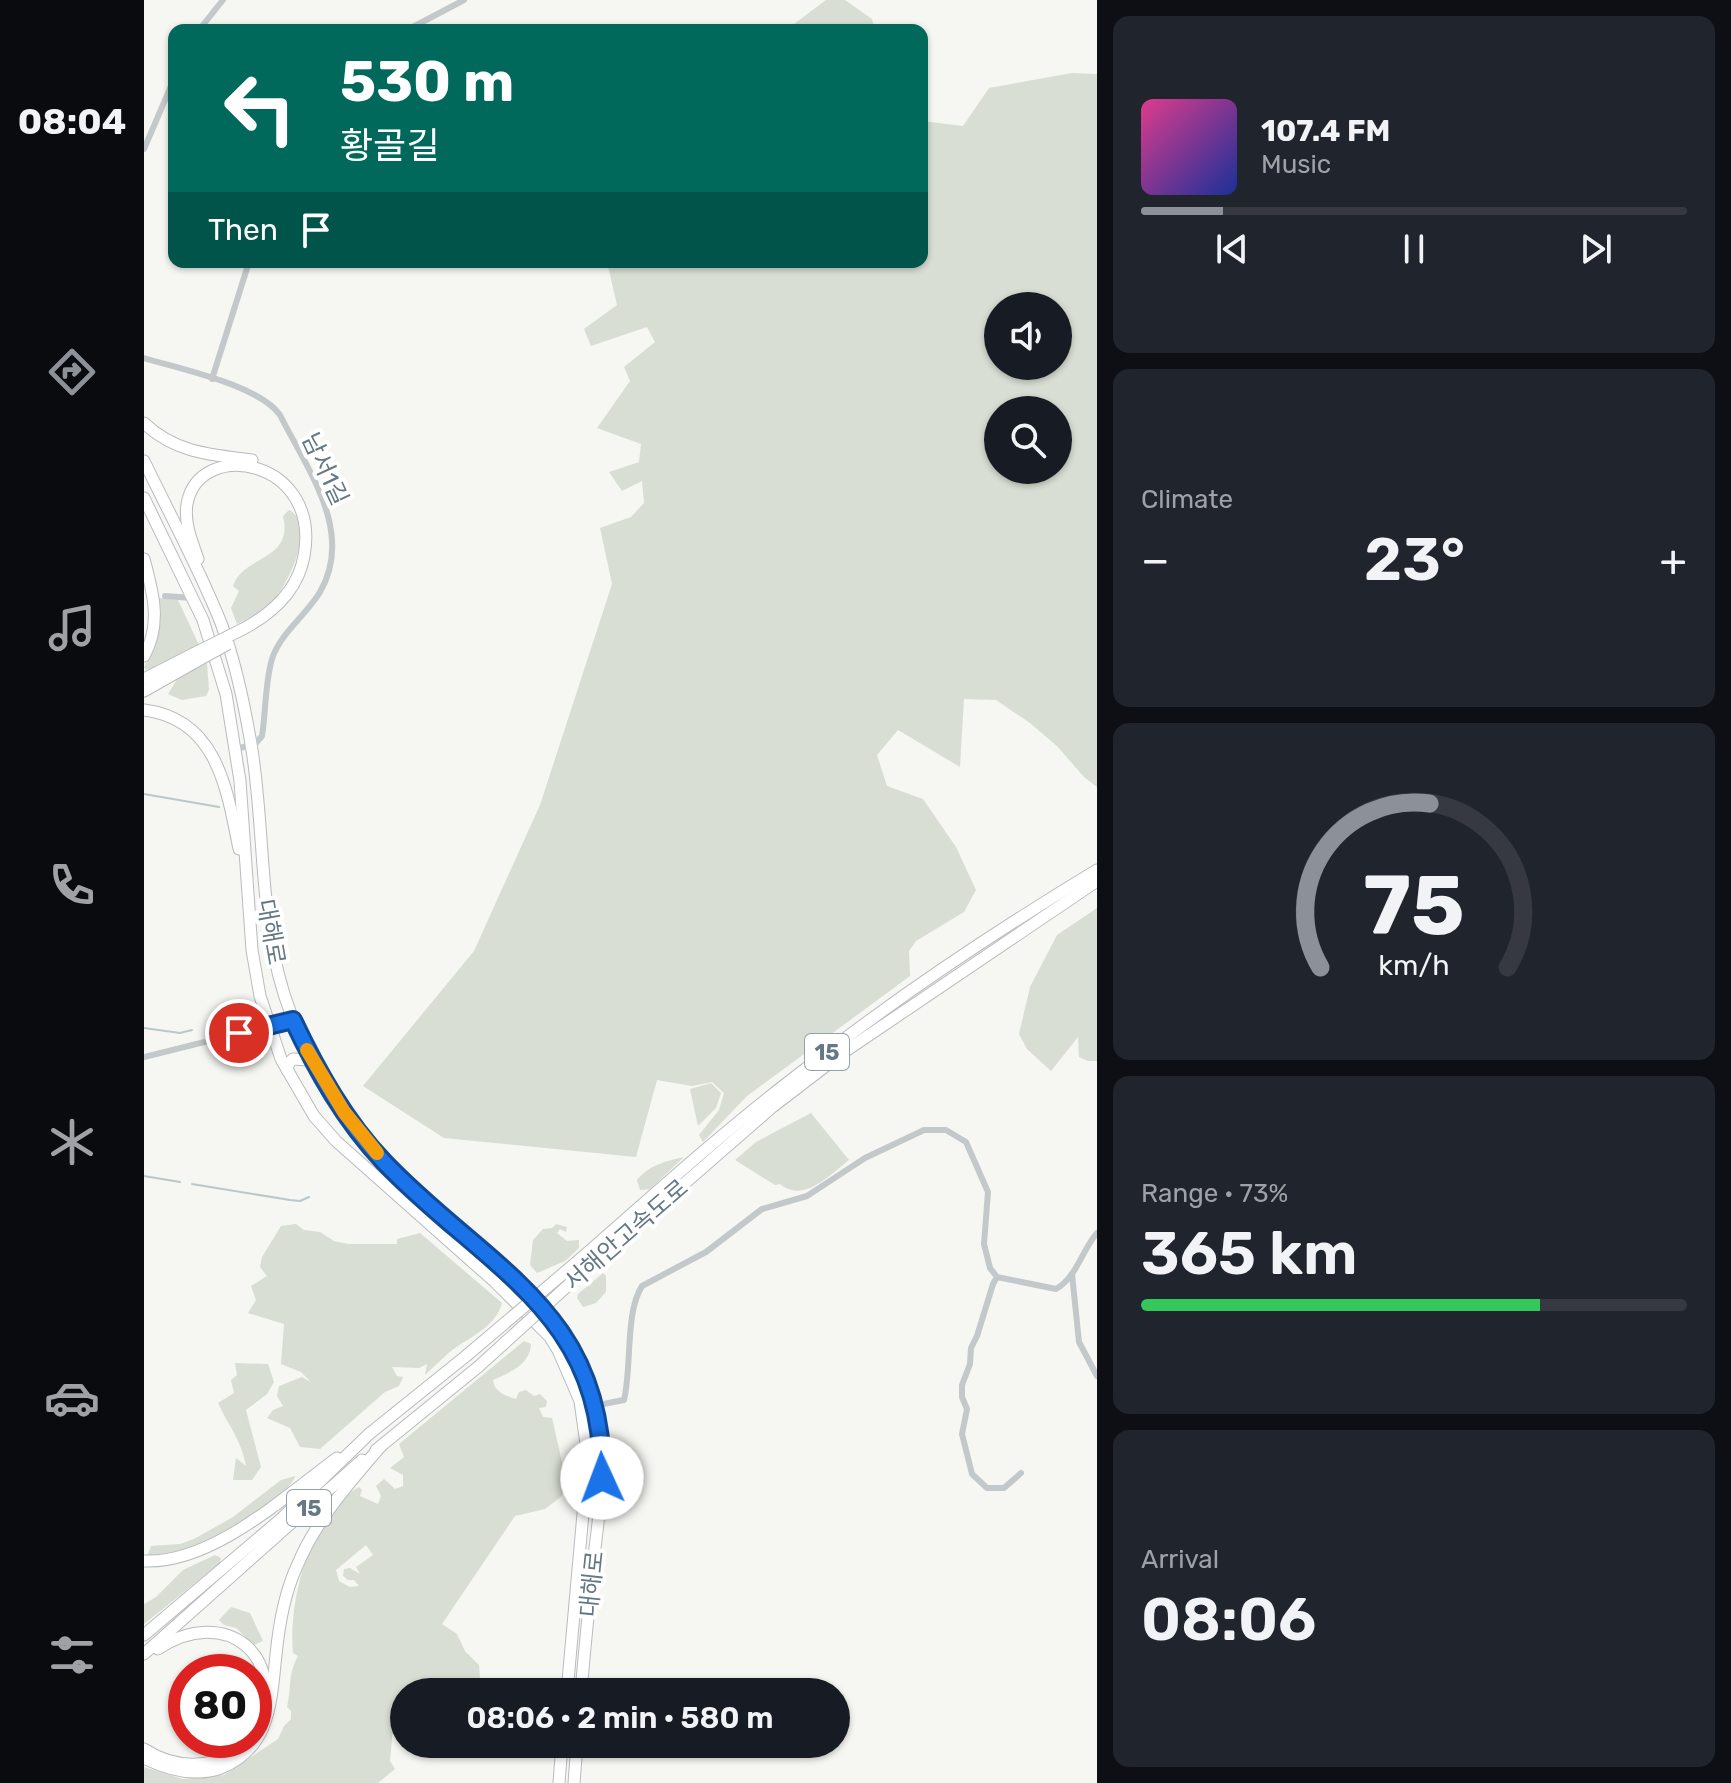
<!DOCTYPE html>
<meta charset="utf-8">
<style>
:root{--surface:#171b24;--page:#20242c;--text:#f1f3f6;--muted:#9ea1a6;--line:#363941;--accent:#8c9099}
body{margin:0;font-family:Rubik,"Noto Sans KR",sans-serif;background:var(--page);color:var(--text);height:100vh;display:flex;flex-direction:column;font-size:30px;white-space:nowrap}
*{box-sizing:border-box;margin:0}
p{font-size:26px;color:var(--muted)}
.icon{flex:none;width:44px;height:44px;fill:none;stroke:currentColor;stroke-width:2;stroke-linecap:round;stroke-linejoin:round}
.map{position:relative;flex:1;overflow:hidden}
.drawer{display:flex;flex-direction:column;gap:16px;padding:16px;background:#0d0f14;width:634px}
.drawer>*{flex:none}
.hud{position:absolute;left:24px;top:24px;width:760px;height:244px;border-radius:16px;box-shadow:0 2px 6px #0004;background:#00695c;color:#fff;overflow:hidden}
.tools{position:absolute;left:840px;top:292px;display:grid;gap:16px}
.tools a{display:grid;place-items:center;width:88px;height:88px;border-radius:50%;background:var(--surface);box-shadow:0 2px 6px #0004;font-size:40px}
.speed{position:absolute;left:24px;top:1654px;display:flex;gap:16px;font-size:40px;font-weight:700;text-align:center}
.speed>*{display:grid;place-content:center;width:104px;height:104px;border-radius:50%;background:var(--surface);box-shadow:0 2px 6px #0004;line-height:1}
.speed .limit{border:12px solid #d22;background:#fff;color:#111}
.pin{position:absolute;display:grid;place-items:center;width:68px;height:68px;color:#fff;margin:-34px;border:4px solid #fff;border-radius:50%;box-shadow:0 2px 8px #0007}
.me{position:absolute;width:88px;margin:-44px;rotate:358deg;stroke-linejoin:round;filter:drop-shadow(0 0 6px #0008)}
.turn{display:flex;align-items:center;gap:28px;height:168px;padding:0 40px;font-size:36px}
.turn .icon{width:104px;height:104px;stroke-width:2.5}
.turn b{display:block;font-size:56px;line-height:68px}
.then{display:flex;align-items:center;height:76px;padding:0 40px;background:#0003;gap:16px;font-size:30px}
.big{font-size:60px;font-weight:600;line-height:1.1}
.drawer .tile{flex:1;display:flex;flex-direction:column;justify-content:center;gap:12px;min-width:0;padding:0 28px;border-radius:16px;background:var(--page)}
.drawer .dial{align-items:center;gap:0}
.dial svg{height:208px;overflow:visible;fill:none;stroke:var(--line);stroke-width:7;stroke-linecap:round;text-anchor:middle}
.dial text{fill:var(--text);stroke:none}
.song{display:flex;align-items:center;gap:24px}
.cover{width:96px;height:96px;border-radius:12px;background:linear-gradient(135deg,hsl(330 70% 55%),hsl(230 70% 35%))}
.played{height:8px;border-radius:4px;background:linear-gradient(90deg,var(--accent) 15%,var(--line) 15%)}
.keys{display:flex;justify-content:space-around;direction:ltr}
.heat{display:flex;justify-content:space-between;align-items:center;font-size:44px;direction:ltr}
.charge{height:12px;border-radius:6px;background:linear-gradient(90deg,#34c759 73%,var(--line) 0)}
.trip{position:absolute;left:246px;top:1678px;width:460px;height:80px;border-radius:40px;background:var(--surface);box-shadow:0 2px 6px #0004;font-weight:600;line-height:80px;text-align:center}
main{display:flex;flex:1;min-height:0}
.menu{display:flex;flex-direction:column;width:144px;justify-content:space-around;align-items:center;background:#090b0e;color:var(--muted)}
.menu .icon{width:56px;height:56px}
.menu .selected{color:var(--accent)}
.menu b{font-size:36px;color:var(--text)}
.map>svg:first-child{display:block}
.green{fill:#d8ded3;fill-rule:evenodd}
.lines{fill:none;stroke-linecap:round;stroke-linejoin:round}
.stream{stroke:#bac8cb;stroke-width:2}
.highway-casing{stroke:#b8bbbe;stroke-width:13}
.street{stroke:#c3c8ca;stroke-width:6}
.highway{stroke:#fff;stroke-width:11}
.highway-bridge-casing{stroke:#b8bbbe;stroke-width:13;stroke-linecap:butt}
.highway-bridge{stroke:#fff;stroke-width:11}
.route-casing{stroke:#114b97;stroke-width:20}
.route{stroke:#1a73e8;stroke-width:14}
.slow{stroke:#f59e0b;stroke-width:14}
.labels{text-anchor:middle;dominant-baseline:central;stroke-width:8;stroke-linejoin:round;paint-order:stroke}
.shield{fill:#fff;stroke:#92a1aa;stroke-width:2}
.shield-label{font-size:22px;font-weight:bold;fill:#647985}
.street-label{font-size:24px;fill:#647985;stroke:#fff}
</style>
<main>
<nav class="menu">
<b>08:04</b>
<svg class="icon selected" aria-label="directions" viewBox="0 0 24 24"><path d="M12 3l9 9-9 9-9-9zM9 14v-3h6M13 9l2 2-2 2"/></svg>
<svg class="icon" aria-label="music" viewBox="0 0 24 24"><path d="M9 18V5l10-2v13"/><circle cx="6" cy="18" r="3"/><circle cx="16" cy="16" r="3"/></svg>
<svg class="icon" aria-label="phone" viewBox="0 0 24 24"><path d="M5 4h4l2 5-3 2q2 4 5 5l2-3 5 2v4C11 20 4 13 5 4z"/></svg>
<svg class="icon" aria-label="climate" viewBox="0 0 24 24"><path d="M12 3v18M4 7l16 10M4 17L20 7"/></svg>
<svg class="icon" aria-label="car" viewBox="0 0 24 24"><path d="M5 17H2v-5l4-1 3-4h7l3 4 3 1v5h-3M9 17h6M6 11h13"/><circle cx="7" cy="17" r="2"/><circle cx="17" cy="17" r="2"/></svg>
<svg class="icon" aria-label="filters" viewBox="0 0 24 24"><path d="M4 7h16M4 17h16"/><circle cx="9" cy="7" r="2"/><circle cx="15" cy="17" r="2"/></svg>
</nav>
<div class="map">
<svg width="953" height="1783" viewBox="0 0 953 1783">
<rect width="100%" height="100%" fill="#f6f6f2"/>
<!-- green -->
<g class="green">
<path d="M682,0H701L728,19L731,30H642Z"/>
<path d="M928,73L953,74V787L940,777L913,746L886,723L852,700L820,699L816,767L754,730L733,755L743,786L779,799L812,847L832,890L820,912L772,941L765,951L766,976L603,1096L559,1142L555,1135L575,1110L580,1093L568,1082L548,1086L513,1080L492,1157L300,1138L219,1086L330,951L396,805L468,584L456,528L487,517L500,503L498,481L478,491L465,472L495,462L497,444L453,428L486,381L480,367L511,342L503,327L447,346L440,329L473,305L463,262H778V121L819,126L845,88ZM854,306H914V366H854ZM854,410H914V470H854Z"/>
<path d="M145,510C173,524 145,582 130,600C120,611 106,617 93,624L87,608L95,591L89,586C99,555 150,561 139,516Z"/>
<path d="M15,598L34,600L55,645L13,667L2,670L0,667C11,646 21,623 15,598Z"/>
<path d="M63,663L65,690L62,696L38,700L24,694L34,678Z"/>
<path d="M953,908V1061H944L935,1057L934,1037L907,1071L883,1049L875,1034L886,987L913,935Z"/>
<path d="M567,1083L577,1093L572,1108L554,1126L546,1089Z"/>
<path d="M667,1113L705,1160C687,1174 659,1204 636,1184L631,1185L591,1160L612,1142Z"/>
<path d="M540,1157L506,1189L496,1190L493,1180C505,1165 522,1161 540,1157Z"/>
<path d="M152,1224L160,1230L176,1232L190,1241L204,1244H253V1239L276,1233L358,1303C352,1326 328,1336 311,1348C300,1356 291,1366 281,1375L283,1364L275,1368L248,1367L253,1376L259,1377L255,1386L241,1392L176,1449L156,1447L146,1428L123,1418L129,1410L139,1406L133,1396L135,1386L158,1377L167,1382L157,1372L137,1364L140,1324L104,1313L112,1300L107,1286L123,1276L116,1267L118,1257L137,1226Z"/>
<path d="M412,1224L423,1227L422,1232L416,1229L413,1233L423,1241L435,1240V1248L421,1261L393,1273L386,1265L389,1240L399,1229L408,1228Z"/>
<path d="M459,1273L462,1276V1292L452,1303L439,1307L433,1298L434,1294Z"/>
<path d="M380,1341L387,1344C386,1365 366,1372 349,1380C351,1393 361,1395 372,1399L375,1392L382,1390L390,1396L396,1394L403,1401L402,1407L395,1408L399,1417L408,1418L423,1484L418,1496L401,1509L371,1516L298,1624L313,1634L321,1651L335,1665L336,1678L327,1692H260V1734L249,1728L246,1761L251,1769L234,1783H0V1767L39,1779L80,1775L134,1739L140,1726L147,1719V1711L143,1707C148,1687 143,1676 154,1656L149,1653C144,1601 166,1514 215,1487L218,1490L216,1496L234,1504L237,1496L232,1486L240,1479L251,1489L259,1486V1475L246,1468L260,1457L255,1444ZM222,1545L229,1555L212,1567L216,1574L206,1568L200,1569L199,1576L204,1580H210L215,1586L206,1587L195,1581L192,1570Z"/>
<path d="M91,1363L124,1364L130,1382L123,1394L102,1410L117,1467L108,1480H89L92,1458L102,1466C97,1439 85,1427 74,1403L90,1393L87,1380L93,1375Z"/>
<path d="M151,1476C148,1493 85,1533 67,1540C47,1549 28,1555 6,1557L4,1554L7,1546L36,1544L50,1539L89,1517L137,1480Z"/>
<path d="M71,1555L77,1558L76,1563L0,1624V1604L12,1597L39,1570Z"/>
<path d="M87,1607L106,1613L119,1641L110,1645L92,1628L80,1625L75,1620Z"/>
</g>
<g class="lines">
<!-- stream -->
<g class="stream">
<path d="M0,794L75,807"/>
<path d="M0,1028L36,1033L48,1030"/>
<path d="M0,1176L36,1182"/>
<path d="M48,1184L146,1200L156,1201L165,1197"/>
</g>
<defs>
<g id="highway">
<path d="M0,423C31,453 68,455 108,460"/>
<path d="M0,461C26,515 55,568 77,623C92,663 101,707 108,750C122,839 114,929 147,1014C167,1068 202,1123 242,1164C322,1246 435,1303 455,1425C462,1466 456,1507 451,1548C446,1596 441,1644 437,1692"/>
<path d="M0,498L59,620L82,694L96,781L108,950L116,996L137,1059L170,1116L192,1141L351,1282L406,1337L414,1350L436,1401L444,1458L423,1692"/>
<path d="M0,559C9,592 18,624 0,656"/>
<path d="M54,559C48,541 40,524 43,504C55,437 178,459 160,556C154,590 129,613 99,629"/>
<path d="M0,679L49,654"/>
<path d="M0,691L53,661"/>
<path d="M0,710C73,719 83,789 95,849"/>
<path d="M143,1070L145,1063L149,1059L163,1060L172,1066"/>
<path d="M434,1261C504,1200 573,1137 647,1080C744,1003 847,934 953,870"/>
<path d="M440,1271L627,1108L700,1052L953,881"/>
<path d="M232,1450L334,1367"/>
<path d="M0,1561C68,1564 140,1497 193,1458"/>
<path d="M0,1635L137,1519L225,1434L322,1356"/>
<path d="M14,1649C80,1604 148,1656 110,1730"/>
<path d="M0,1654L218,1460"/>
<path d="M0,1749C32,1770 77,1771 103,1740"/>
<path d="M0,1758C24,1770 51,1777 77,1768C127,1748 127,1700 132,1655C135,1624 140,1594 153,1566C172,1520 205,1483 237,1446"/>
<path d="M415,1783L418,1744"/>
<path d="M430,1783L433,1744"/>
</g>
</defs>
<!-- highway casing -->
<use href="#highway" class="highway-casing"/>
<!-- street -->
<g class="street">
<path d="M55,30L79,0"/>
<path d="M263,30L320,0"/>
<path d="M0,149L30,79"/>
<path d="M0,358C36,369 115,385 136,415C163,469 211,532 176,592C163,614 138,632 129,656C121,678 122,712 118,736L111,744L92,749"/>
<path d="M68,379L105,262"/>
<path d="M21,596L48,598"/>
<path d="M0,1057L149,1020"/>
<path d="M928,1274L935,1342L953,1376"/>
<path d="M853,1277L849,1284L833,1336L827,1348L826,1364L818,1385V1397L823,1409L818,1434L828,1474L843,1488H860L877,1473"/>
<path d="M449,1406L480,1400C488,1367 481,1312 498,1286L562,1252L618,1209L663,1196L721,1158L780,1130H802L822,1142L844,1192L840,1244L846,1268L853,1277L912,1289C933,1277 938,1250 953,1233"/>
</g>
<!-- highway -->
<use href="#highway" class="highway"/>
<defs>
<g id="highway-bridge">
<path d="M49,654L99,629"/>
<path d="M53,661L84,644"/>
<path d="M322,1356L434,1261"/>
<path d="M334,1367L440,1271"/>
</g>
</defs>
<!-- highway-bridge casing -->
<use href="#highway-bridge" class="highway-bridge-casing"/>
<!-- highway-bridge -->
<use href="#highway-bridge" class="highway-bridge"/>
</g>
<g class="lines">
<defs>
<path id="route" d="M95,1033L149,1020C173,1071 201,1121 240,1162C341,1268 460,1309 458,1478"/>
</defs>
<!-- route casing -->
<use href="#route" class="route-casing"/>
<!-- route -->
<use href="#route" class="route"/>
<!-- slow -->
<path class="slow" d="M163,1050L200,1112L233,1153"/>
</g>
<g class="labels">
<!-- shield labels -->
<g class="shield">
<rect x="661" y="1034" width="44" height="36" rx="6"/>
<rect x="143" y="1490" width="44" height="36" rx="6"/>
</g>
<g class="shield-label">
<text x="683" y="1052">15</text>
<text x="165" y="1508">15</text>
</g>
<!-- street labels -->
<g class="street-label">
<text transform="translate(181 469) rotate(65)">남서1길</text>
<text transform="translate(127 932) rotate(80)">대해로</text>
<text transform="translate(482 1235) rotate(-41)">서해안고속도로</text>
<text transform="translate(448 1584) rotate(-84)">대해로</text>
</g>
</g>
</svg>
<div class="tools">
<a><svg class="icon" aria-label="sound" viewBox="0 0 24 24"><path d="M4 9h4l5-4v14l-5-4H4zM17 9q2 3 0 6"/></svg></a>
<a><svg class="icon" aria-label="search" viewBox="0 0 24 24"><circle cx="10" cy="10" r="6"/><path d="M15 15l6 6"/></svg></a>
</div>
<div class="speed"><div class="limit">80</div></div>
<div class="pin" style="left:95px;top:1033px;background:#d93025"><svg class="icon" aria-label="arrive" viewBox="0 0 24 24"><path d="M6 21V4h12l-3 4 3 4H6"/></svg></div>
<svg class="me" style="left:458px;top:1478px" viewBox="-20 -20 40 40"><circle r="19" fill="#fff"/><path d="M0-13L10 11 0 6-10 11z" fill="#1a73e8"/></svg>
<div class="trip">08:06 · 2 min · 580 m</div>
<div class="hud">
<div class="turn"><svg class="icon" aria-label="left" viewBox="0 0 24 24"><path d="M17 20v-9H6M10 6l-5 5 5 5"/></svg><div><b>530 m</b>황골길</div></div>
<div class="then">Then<svg class="icon" aria-label="arrive" viewBox="0 0 24 24"><path d="M6 21V4h12l-3 4 3 4H6"/></svg></div>
</div>
</div>
<section class="drawer">
<div class="tile">
<div class="song"><i class="cover"></i><div><b>107.4 FM</b><p>Music</p></div></div>
<div class="played"></div>
<div class="keys"><svg class="icon" aria-label="previous" viewBox="0 0 24 24"><path d="M18 5L8 12l10 7zM5 5v14"/></svg><svg class="icon" aria-label="pause" viewBox="0 0 24 24"><path d="M8 5v14M16 5v14"/></svg><svg class="icon" aria-label="next" viewBox="0 0 24 24"><path d="M6 5l10 7-10 7zM19 5v14"/></svg></div>
</div>
<div class="tile"><p>Climate</p>
<div class="heat"><a>−</a><b class="big">23°</b><a>+</a></div>
</div>
<div class="tile dial"><svg viewBox="0 0 100 80">
<path d="M14 69A42 42 0 1 1 86 69"/>
<path d="M14 69A42 42 0 0 1 56 6" stroke="#8c9099"/>
<text x="50" y="56" font-size="32" font-weight="700">75</text>
<text x="50" y="72" font-size="11">km/h</text>
</svg></div>
<div class="tile"><p>Range · 73%</p><b class="big">365 km</b><div class="charge"></div></div>
<div class="tile"><p>Arrival</p><b class="big">08:06</b></div>
</section>
</main>
